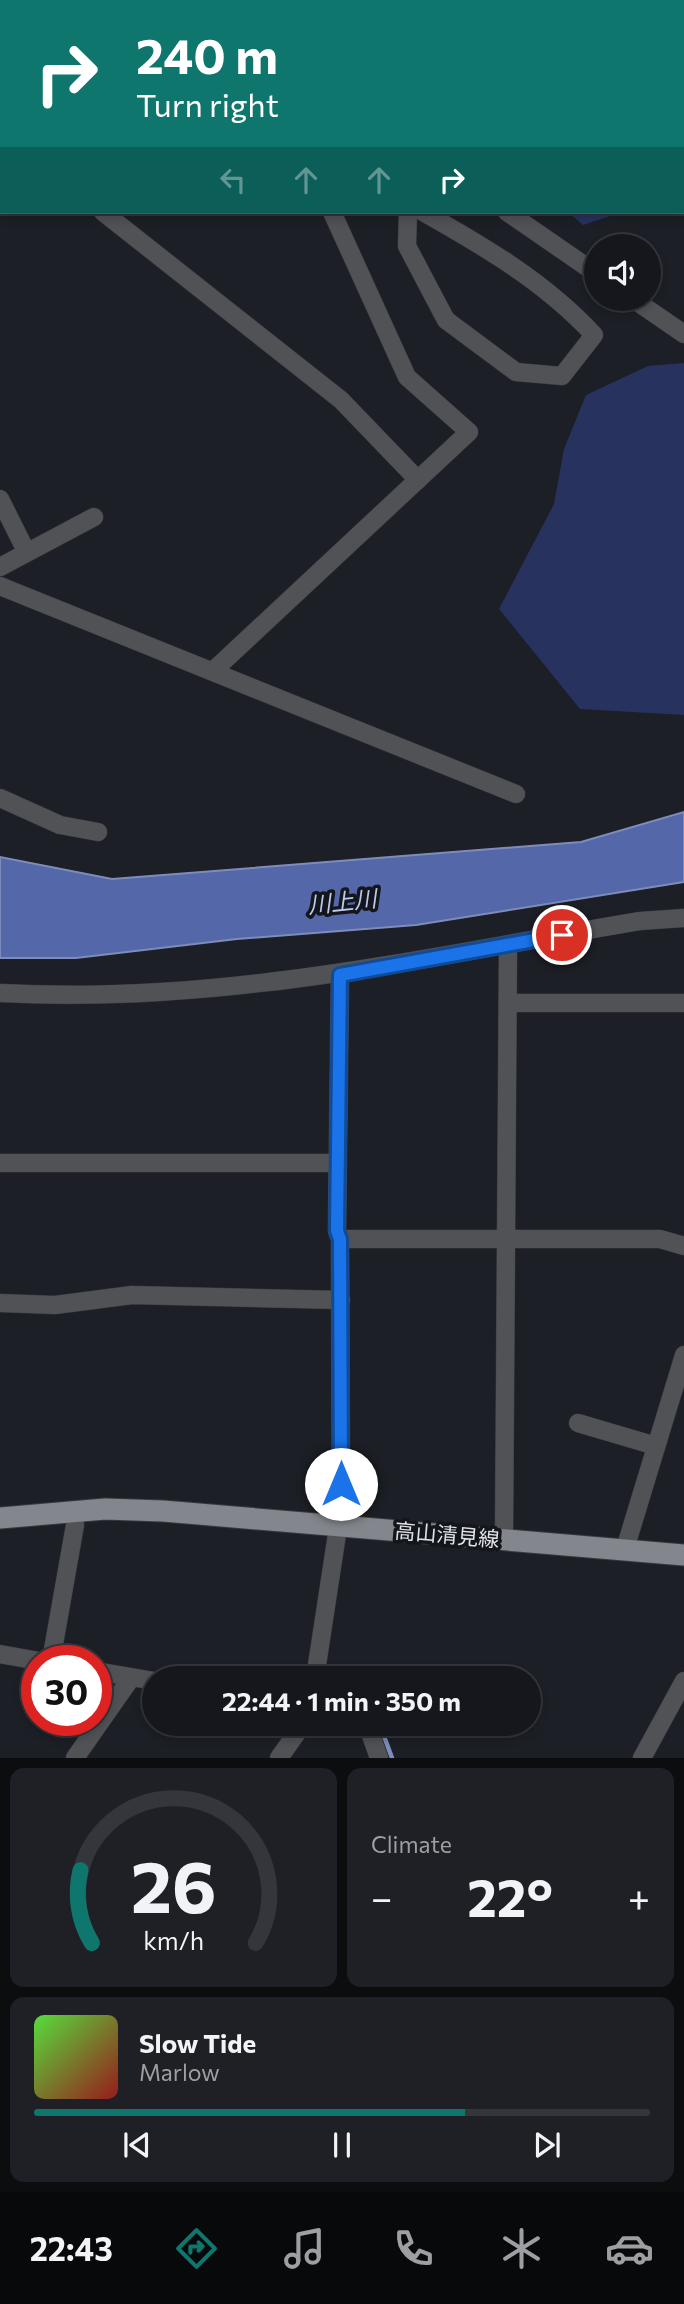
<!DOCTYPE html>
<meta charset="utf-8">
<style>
:root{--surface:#15171c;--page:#1e2025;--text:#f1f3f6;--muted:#9d9fa3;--line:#34363b;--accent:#0f766e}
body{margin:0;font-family:Commissioner,"Noto Sans JP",sans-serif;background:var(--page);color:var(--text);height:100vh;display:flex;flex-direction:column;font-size:26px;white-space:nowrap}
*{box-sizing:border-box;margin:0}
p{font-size:23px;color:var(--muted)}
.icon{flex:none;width:38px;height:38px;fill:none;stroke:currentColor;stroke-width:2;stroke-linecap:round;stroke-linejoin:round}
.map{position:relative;height:1758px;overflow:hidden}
.side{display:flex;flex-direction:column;gap:10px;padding:10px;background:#0c0d0f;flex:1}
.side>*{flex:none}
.top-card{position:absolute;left:0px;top:0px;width:684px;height:214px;box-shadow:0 4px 10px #0003,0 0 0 2px var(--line);background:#0f766e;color:#fff;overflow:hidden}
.tools{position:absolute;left:584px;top:234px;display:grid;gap:14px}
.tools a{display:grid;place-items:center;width:77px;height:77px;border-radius:50%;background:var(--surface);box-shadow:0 4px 10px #0003,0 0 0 2px var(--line);font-size:35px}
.speed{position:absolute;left:21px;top:1645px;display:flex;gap:14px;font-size:35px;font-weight:700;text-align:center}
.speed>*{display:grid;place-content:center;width:91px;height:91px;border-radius:50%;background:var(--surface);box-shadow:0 4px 10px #0003,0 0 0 2px var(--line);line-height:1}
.speed .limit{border:10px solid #d22;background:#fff;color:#111}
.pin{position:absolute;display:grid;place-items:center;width:60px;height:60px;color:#fff;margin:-30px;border:4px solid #fff;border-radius:50%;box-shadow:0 2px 7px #0007}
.me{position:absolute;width:77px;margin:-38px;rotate:0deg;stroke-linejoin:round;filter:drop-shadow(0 0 5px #0008)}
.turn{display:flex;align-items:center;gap:24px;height:147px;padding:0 21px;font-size:32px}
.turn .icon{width:91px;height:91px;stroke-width:2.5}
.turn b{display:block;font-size:49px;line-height:60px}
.lanes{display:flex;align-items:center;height:66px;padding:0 21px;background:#0003;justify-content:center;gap:35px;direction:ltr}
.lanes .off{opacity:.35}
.big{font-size:52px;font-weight:700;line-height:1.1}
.side .tile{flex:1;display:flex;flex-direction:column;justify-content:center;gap:10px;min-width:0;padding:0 24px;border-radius:14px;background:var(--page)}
.side .dial{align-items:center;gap:0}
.dial svg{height:182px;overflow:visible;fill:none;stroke:var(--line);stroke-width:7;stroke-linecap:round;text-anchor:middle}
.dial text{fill:var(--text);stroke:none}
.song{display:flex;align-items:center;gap:21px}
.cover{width:84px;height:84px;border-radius:10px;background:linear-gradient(135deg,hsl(110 70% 55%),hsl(0 70% 35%))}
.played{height:7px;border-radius:4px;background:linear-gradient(90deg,var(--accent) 70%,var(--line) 70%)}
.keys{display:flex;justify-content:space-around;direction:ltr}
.heat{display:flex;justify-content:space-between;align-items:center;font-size:38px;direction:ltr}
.side .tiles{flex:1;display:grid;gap:10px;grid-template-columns:1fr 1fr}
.tile:last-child{grid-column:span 2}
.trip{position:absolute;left:142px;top:1666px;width:399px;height:70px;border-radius:35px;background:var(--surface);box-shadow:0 4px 10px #0003,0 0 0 2px var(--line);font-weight:700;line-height:70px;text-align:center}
.tab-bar{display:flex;height:112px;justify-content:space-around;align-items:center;background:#08090b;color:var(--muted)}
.tab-bar .icon{width:49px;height:49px}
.tab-bar .on{color:var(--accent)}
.tab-bar b{font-size:32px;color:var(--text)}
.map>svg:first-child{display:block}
.green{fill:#27335e}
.water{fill:#5367a9;stroke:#7e8cbc;stroke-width:2}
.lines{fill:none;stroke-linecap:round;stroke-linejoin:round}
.stream{stroke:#7e8cbc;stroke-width:4.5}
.minor-casing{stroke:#383a40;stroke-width:19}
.major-casing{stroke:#383a40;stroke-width:23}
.minor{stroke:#515256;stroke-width:18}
.major{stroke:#83868c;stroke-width:21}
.route-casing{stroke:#114b97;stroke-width:18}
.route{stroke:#1a73e8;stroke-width:12}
.labels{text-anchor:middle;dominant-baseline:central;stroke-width:7;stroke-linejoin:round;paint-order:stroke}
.street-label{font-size:21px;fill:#e1e2e7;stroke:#13161b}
.water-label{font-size:23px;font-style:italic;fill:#bccaef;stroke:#13161b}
</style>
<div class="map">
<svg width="684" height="1758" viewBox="0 0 684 1758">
<rect width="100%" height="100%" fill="#1c1f25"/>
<!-- green -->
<g class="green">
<path d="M144,0H684V141L682,2Z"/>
<path d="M568,212H622L583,225Z"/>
<path d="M684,363V715L580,709L499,609L554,504L564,449L586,395L648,366Z"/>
</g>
<!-- water -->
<path class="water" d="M684,812V882L416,925L237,939L76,958H0V857L112,879L581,842Z"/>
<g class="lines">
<!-- stream -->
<path class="stream" d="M381,1728L392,1758"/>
<defs>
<g id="minor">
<path d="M41,0L45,2"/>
<path d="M0,130L2,131"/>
<path d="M103,212L341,400L418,480"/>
<path d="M408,212L407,246L446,320L516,372L562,376L594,335C545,282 485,247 423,212"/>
<path d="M507,212L597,274"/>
<path d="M633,299L684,334"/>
<path d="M0,499L26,551"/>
<path d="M0,567L94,517"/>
<path d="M0,586L516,794"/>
<path d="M213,671L469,432L407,377L332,212"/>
<path d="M0,798L60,825L98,832"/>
<path d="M0,993C222,1005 424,957 640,921L684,918"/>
<path d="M508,1003H684"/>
<path d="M0,1163H338"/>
<path d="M340,1239H660L684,1246"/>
<path d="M0,1303L55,1305L132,1295L341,1300"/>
<path d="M578,1423L656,1446"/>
<path d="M504,1539L508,946"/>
<path d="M625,1549L684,1355"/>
<path d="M0,1654L39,1661"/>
<path d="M51,1661L75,1525"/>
<path d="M96,1671L154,1681"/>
<path d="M315,1678L341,1508L340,1239L337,1231L340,975"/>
<path d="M367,1724L379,1758"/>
<path d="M75,1758L131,1678"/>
<path d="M279,1758L303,1724"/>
<path d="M642,1758L684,1681"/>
</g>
<path id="major" d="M0,1518L105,1509L163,1511L684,1555"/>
</defs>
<!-- minor casing -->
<use href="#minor" class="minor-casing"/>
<!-- major casing -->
<use href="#major" class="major-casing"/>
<!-- minor -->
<use href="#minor" class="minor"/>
<!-- major -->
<use href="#major" class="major"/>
</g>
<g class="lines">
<defs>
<path id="route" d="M341,1484L340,1239L337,1231L340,975L562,935"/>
</defs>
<!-- route casing -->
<use href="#route" class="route-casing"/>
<!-- route -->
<use href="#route" class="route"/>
</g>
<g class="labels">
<!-- street labels -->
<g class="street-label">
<text transform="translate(447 1534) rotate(5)">高山清見線</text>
</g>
<!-- water labels -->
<g class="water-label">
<text transform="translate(342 901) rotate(-6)">川上川</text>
</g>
</g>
</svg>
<div class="tools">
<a><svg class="icon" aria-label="sound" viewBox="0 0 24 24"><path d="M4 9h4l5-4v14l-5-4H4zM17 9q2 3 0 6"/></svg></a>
</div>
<div class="speed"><div class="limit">30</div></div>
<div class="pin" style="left:562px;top:935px;background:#d93025"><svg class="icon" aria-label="arrive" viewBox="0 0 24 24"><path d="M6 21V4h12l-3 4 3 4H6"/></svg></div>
<svg class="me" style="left:341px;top:1484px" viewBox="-20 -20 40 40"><circle r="19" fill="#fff"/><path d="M0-13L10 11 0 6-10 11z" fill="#1a73e8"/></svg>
<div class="trip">22:44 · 1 min · 350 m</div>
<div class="top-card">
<div class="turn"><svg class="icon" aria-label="right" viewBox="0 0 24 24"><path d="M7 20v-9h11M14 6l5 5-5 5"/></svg><div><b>240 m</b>Turn right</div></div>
<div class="lanes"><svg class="icon off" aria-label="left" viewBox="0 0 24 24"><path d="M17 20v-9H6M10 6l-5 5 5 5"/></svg><svg class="icon off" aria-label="ahead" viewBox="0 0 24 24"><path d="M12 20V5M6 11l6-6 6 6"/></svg><svg class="icon off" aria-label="ahead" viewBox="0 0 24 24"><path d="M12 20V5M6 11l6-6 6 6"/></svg><svg class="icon" aria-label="right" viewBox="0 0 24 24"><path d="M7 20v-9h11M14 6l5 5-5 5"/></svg></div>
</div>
</div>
<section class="side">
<div class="tiles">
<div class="tile dial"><svg viewBox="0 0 100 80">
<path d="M14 69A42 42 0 1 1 86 69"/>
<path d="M14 69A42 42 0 0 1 9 37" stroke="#0f766e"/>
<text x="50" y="56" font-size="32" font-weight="700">26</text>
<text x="50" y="72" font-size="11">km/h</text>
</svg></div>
<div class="tile"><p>Climate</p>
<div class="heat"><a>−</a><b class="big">22°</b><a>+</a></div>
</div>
<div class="tile">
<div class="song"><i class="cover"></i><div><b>Slow Tide</b><p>Marlow</p></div></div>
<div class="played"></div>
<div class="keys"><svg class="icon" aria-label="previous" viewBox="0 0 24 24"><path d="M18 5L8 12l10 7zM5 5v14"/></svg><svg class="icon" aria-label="pause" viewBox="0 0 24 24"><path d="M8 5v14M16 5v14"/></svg><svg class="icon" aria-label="next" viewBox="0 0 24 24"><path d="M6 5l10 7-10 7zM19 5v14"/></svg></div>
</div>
</div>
</section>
<nav class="tab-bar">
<b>22:43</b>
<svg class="icon on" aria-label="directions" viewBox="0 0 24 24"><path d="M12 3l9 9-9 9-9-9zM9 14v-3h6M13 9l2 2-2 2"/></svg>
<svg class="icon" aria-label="music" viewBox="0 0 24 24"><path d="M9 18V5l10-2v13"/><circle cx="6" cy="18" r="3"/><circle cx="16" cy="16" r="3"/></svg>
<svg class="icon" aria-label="phone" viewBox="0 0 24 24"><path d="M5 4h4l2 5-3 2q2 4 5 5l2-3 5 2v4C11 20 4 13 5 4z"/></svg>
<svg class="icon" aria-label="climate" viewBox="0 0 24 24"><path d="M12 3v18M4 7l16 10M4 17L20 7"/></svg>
<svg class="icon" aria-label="car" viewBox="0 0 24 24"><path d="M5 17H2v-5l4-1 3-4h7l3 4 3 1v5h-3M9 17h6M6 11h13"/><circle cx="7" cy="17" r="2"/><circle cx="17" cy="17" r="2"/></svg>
</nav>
